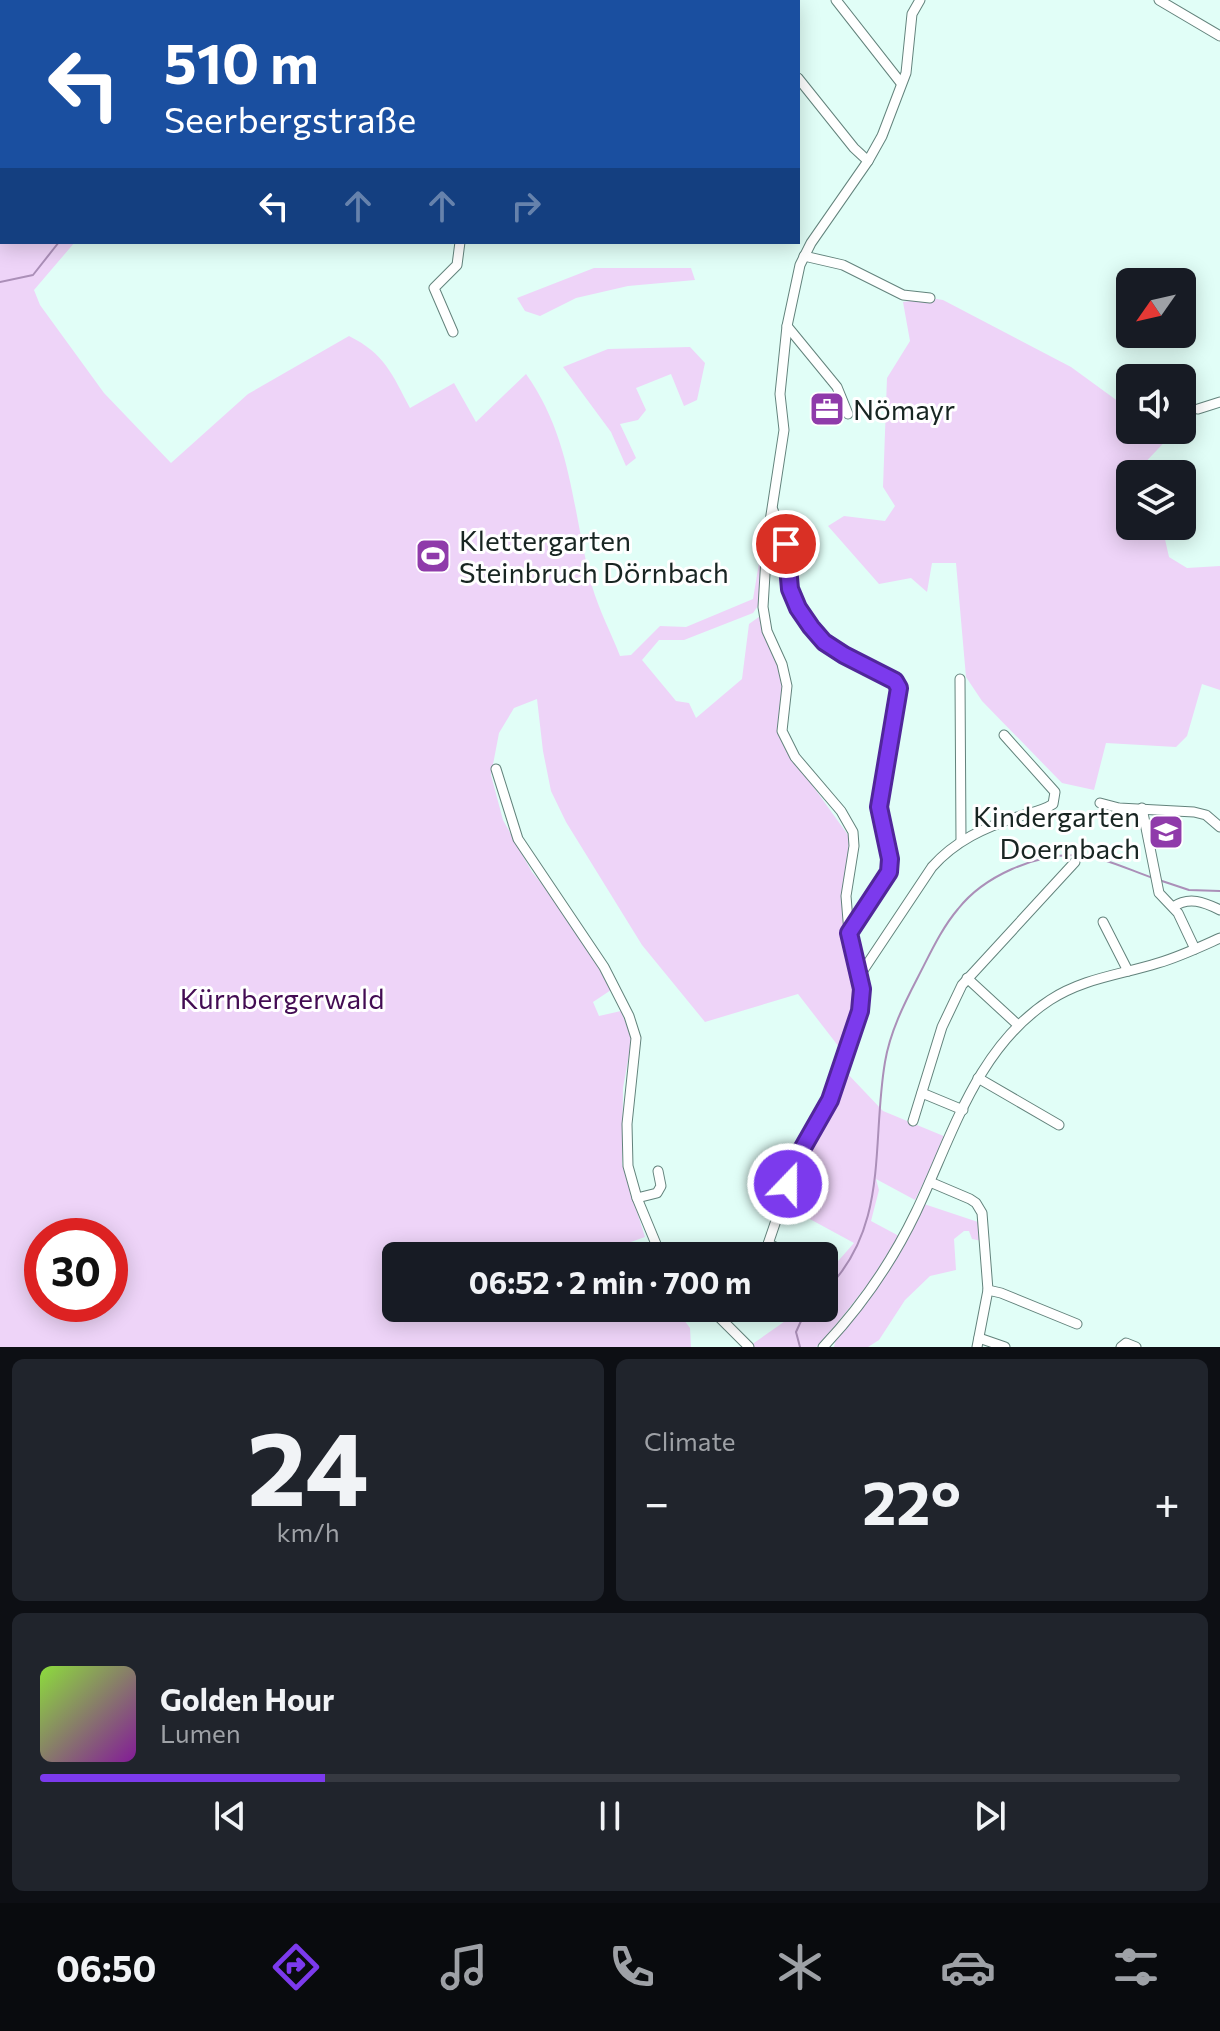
<!DOCTYPE html>
<meta charset="utf-8">
<style>
:root{--surface:#171b24;--page:#20242c;--text:#f1f3f6;--muted:#9ea1a6;--line:#363941;--accent:#7c3aed}
body{margin:0;font-family:Commissioner,sans-serif;background:var(--page);color:var(--text);height:100vh;display:flex;flex-direction:column;font-size:30px;white-space:nowrap}
*{box-sizing:border-box;margin:0}
p{font-size:26px;color:var(--muted)}
.icon{flex:none;width:44px;height:44px;fill:none;stroke:currentColor;stroke-width:2;stroke-linecap:round;stroke-linejoin:round}
.map{position:relative;height:1347px;overflow:hidden}
.panel{display:flex;flex-direction:column;gap:12px;padding:12px;background:#0d0f14;flex:1}
.panel>*{flex:none}
.top-card{position:absolute;left:0px;top:0px;width:800px;height:244px;box-shadow:0 4px 20px #0003;background:#1a4fa0;color:#fff;overflow:hidden}
.needle{width:52px;rotate:236deg}
.tools{position:absolute;left:1116px;top:268px;display:grid;gap:16px}
.tools a{display:grid;place-items:center;width:80px;height:80px;border-radius:12px;background:var(--surface);box-shadow:0 4px 20px #0003;font-size:40px}
.speed{position:absolute;left:24px;top:1218px;display:flex;gap:16px;font-size:40px;font-weight:700;text-align:center}
.speed>*{display:grid;place-content:center;width:104px;height:104px;border-radius:50%;background:var(--surface);box-shadow:0 4px 20px #0003;line-height:1}
.speed .limit{border:12px solid #d22;background:#fff;color:#111}
.pin{position:absolute;display:grid;place-items:center;width:68px;height:68px;color:#fff;margin:-34px;border:4px solid #fff;border-radius:50%;box-shadow:0 2px 8px #0007}
.me{position:absolute;width:88px;margin:-44px;rotate:22deg;stroke-linejoin:round;filter:drop-shadow(0 0 6px #0008)}
.turn{display:flex;align-items:center;gap:28px;height:168px;padding:0 32px;font-size:36px}
.turn .icon{width:104px;height:104px;stroke-width:2.5}
.turn b{display:block;font-size:56px;line-height:68px}
.lanes{display:flex;align-items:center;height:76px;padding:0 32px;background:#0003;justify-content:center;gap:40px;direction:ltr}
.lanes .off{opacity:.35}
.big{font-size:60px;font-weight:700;line-height:1.1}
.panel .tile{flex:1;display:flex;flex-direction:column;justify-content:center;gap:12px;min-width:0;padding:0 28px;border-radius:12px;background:var(--page)}
.panel .dial{align-items:center;gap:0}
.dial b{font-size:104px;line-height:1}
.song{display:flex;align-items:center;gap:24px}
.cover{width:96px;height:96px;border-radius:12px;background:linear-gradient(135deg,hsl(90 70% 55%),hsl(290 70% 35%))}
.played{height:8px;border-radius:4px;background:linear-gradient(90deg,var(--accent) 25%,var(--line) 25%)}
.keys{display:flex;justify-content:space-around;direction:ltr}
.heat{display:flex;justify-content:space-between;align-items:center;font-size:44px;direction:ltr}
.panel .tiles{flex:1;display:grid;gap:12px;grid-template-columns:1fr 1fr}
.tile:last-child{grid-column:span 2}
.trip{position:absolute;left:382px;top:1242px;width:456px;height:80px;border-radius:12px;background:var(--surface);box-shadow:0 4px 20px #0003;font-weight:700;line-height:80px;text-align:center}
.menu{display:flex;height:128px;justify-content:space-around;align-items:center;background:#090b0e;color:var(--muted)}
.menu .icon{width:56px;height:56px}
.menu .current{color:var(--accent)}
.menu b{font-size:36px;color:var(--text)}
.map>svg:first-child{display:block}
.green{fill:#eed4f8;fill-rule:evenodd}
.lines{fill:none;stroke-linecap:round;stroke-linejoin:round}
.stream{stroke:#ab8fb8;stroke-width:2}
.minor-casing{stroke:#63837c;stroke-width:11}
.minor{stroke:#fff;stroke-width:9}
.route-casing{stroke:#51269a;stroke-width:20}
.route{stroke:#7c3aed;stroke-width:14}
.labels{text-anchor:middle;dominant-baseline:central;stroke-width:6;stroke-linejoin:round;paint-order:stroke}
.poi-label{font-size:28px;fill:#182522;stroke:#fff;text-anchor:start}
.park-label{font-size:28px;fill:#430c53;stroke:#fff}
</style>
<div class="map">
<svg width="1220" height="1347" viewBox="0 0 1220 1347">
<rect width="100%" height="100%" fill="#e1fef7"/>
<!-- green -->
<g class="green">
<path d="M0,0H219L2,2V242H75L34,290L40,305L104,393L171,463L248,394L349,336C385,354 392,374 410,408L454,383L476,422L526,374C573,440 572,512 592,586C599,610 611,633 620,656L631,655L660,626L686,627L753,599L759,563L762,562L760,603L753,613L684,640H659L642,660L676,701L689,703L696,718L742,679L749,624L763,614L782,676L784,691L778,720L782,743L848,835L849,844L842,903L855,980L854,1008L839,1047L798,994L705,1022L642,945L566,822L551,791L543,751L537,699L514,708L499,733L491,775L503,820L532,872L570,918L611,990L593,1002L599,1016L621,1011L632,1038L623,1088L622,1164L645,1237L628,1243L634,1256H396V1308H675L690,1328L691,1347H0ZM42,1236H110V1304H42Z"/>
<path d="M594,268H691L695,280L628,286L576,298L540,316L525,311L517,298Z"/>
<path d="M930,298L943,300L1071,367L1130,410V430H1176L1137,471L1138,474H1130V526H1162L1169,557L1187,568L1220,566V690L1202,684L1187,736L1176,747L1106,743L1094,790L1062,783L982,701L966,677L956,563H932L927,592L911,578L879,584L828,526L844,516L885,521L895,506L883,487L887,378L910,341L903,302Z"/>
<path d="M690,347L705,363L697,400L684,406L671,374L636,388L646,410L638,420L620,424L636,458L626,466L611,432L563,367L608,349Z"/>
<path d="M844,1070L883,1111L946,1137L915,1200L876,1179L879,1190L871,1221L899,1236L877,1273L823,1341L816,1347H752L751,1345L791,1317L797,1308H824V1277L854,1243L784,1205L798,1166Z"/>
<path d="M924,1204L981,1223L982,1241L972,1239L969,1231H964L954,1239L956,1270L930,1276L905,1300L879,1340L868,1347H834L836,1338Z"/>
</g>
<g class="lines">
<!-- stream -->
<g class="stream">
<path d="M0,282L33,275L59,242"/>
<path d="M1159,880L1189,890L1220,891"/>
<path d="M824,1292C890,1228 871,1144 885,1062C890,1032 904,1004 918,977C930,954 941,929 958,909C984,876 1035,854 1077,855C1102,856 1129,870 1153,878"/>
<path d="M800,1347L796,1332L807,1308"/>
</g>
<defs>
<g id="minor">
<path d="M574,0V2"/>
<path d="M735,0L736,2"/>
<path d="M836,0L901,83"/>
<path d="M1159,0L1220,36"/>
<path d="M791,2L793,0"/>
<path d="M798,78L854,148L868,161"/>
<path d="M804,256L843,265L903,295L930,298"/>
<path d="M787,326L837,387L848,414"/>
<path d="M453,332L434,288L457,265L460,242"/>
<path d="M1198,409L1220,402"/>
<path d="M960,679L961,841"/>
<path d="M496,769L518,839L604,967L629,1016L636,1038L627,1124L628,1166L637,1198L661,1256"/>
<path d="M1100,803L1119,808L1194,812L1206,815L1220,827"/>
<path d="M1142,808L1159,893L1178,913L1195,949"/>
<path d="M1173,907C1189,896 1204,902 1220,910"/>
<path d="M1103,922L1128,971"/>
<path d="M849,933L846,896L854,846L853,832L841,811L795,757L782,731L787,686L782,664L767,631L763,607L767,541L784,430L780,394L787,326L800,265L811,243L868,161L882,136L906,73L912,14L920,0"/>
<path d="M860,975L932,867C955,841 985,827 1017,817C1029,813 1043,811 1053,804L1055,792L1004,735"/>
<path d="M967,978L1018,1025"/>
<path d="M978,1078L1059,1125"/>
<path d="M922,1093L963,1110"/>
<path d="M913,1121L942,1027L962,985L1075,862"/>
<path d="M930,1182L970,1199L976,1203L982,1213L988,1290L977,1347"/>
<path d="M637,1198L657,1193L661,1186L658,1171"/>
<path d="M768,1244L797,1256"/>
<path d="M761,1256L768,1244L796,1162L830,1100L860,1011L862,989L849,933L889,872L890,859L879,807L899,688L895,681L844,655L824,642L811,627L793,599L786,544L773,510"/>
<path d="M824,1268L826,1269"/>
<path d="M988,1290L1001,1293L1077,1324"/>
<path d="M683,1308C692,1319 703,1315 715,1313"/>
<path d="M717,1308L715,1313L749,1347"/>
<path d="M979,1338L1005,1347"/>
<path d="M823,1347C861,1307 892,1262 916,1212C952,1137 976,1048 1050,1000C1084,978 1120,975 1158,963C1179,957 1200,947 1220,938"/>
<path d="M1121,1347L1126,1343L1136,1347"/>
</g>
</defs>
<!-- minor casing -->
<use href="#minor" class="minor-casing"/>
<!-- minor -->
<use href="#minor" class="minor"/>
</g>
<g class="lines">
<defs>
<path id="route" d="M786,544L790,589L798,608L811,627L824,642L844,655L895,681L899,688L879,807L890,859L889,872L849,933L862,989L860,1011L830,1100L801,1151L788,1184"/>
</defs>
<!-- route casing -->
<use href="#route" class="route-casing"/>
<!-- route -->
<use href="#route" class="route"/>
</g>
<!-- icons -->
<defs>
<symbol id="office-square" viewBox="-11 -11 22 22"><rect x="-9" y="-9" width="18" height="18" rx="4" fill="#8f3baa" stroke="#fff"/><path d="M-6-3h4V-5.5h4V-3h4V5H-6ZM-1-4.5V-3h2v-1.5ZM-6 0V1H6V0Z" fill="#fff"/></symbol>
<symbol id="stadium-square" viewBox="-11 -11 22 22"><rect x="-9" y="-9" width="18" height="18" rx="4" fill="#8f3baa" stroke="#fff"/><path d="M0-5a6.5 5 0 1 0 0 10a6.5 5 0 1 0 0-10ZM-3.5-1.8h7v3.6h-7Z" fill="#fff"/></symbol>
<symbol id="school-square" viewBox="-11 -11 22 22"><rect x="-9" y="-9" width="18" height="18" rx="4" fill="#8f3baa" stroke="#fff"/><path d="M0-5L7-2L0 1L-7-2ZM-4 1L0 2.5L4 1V4Q0 6-4 4Z" fill="#fff"/></symbol>
</defs>
<g fill-rule="evenodd">
<use href="#office-square" x="807" y="389" width="40" height="40"/>
<use href="#stadium-square" x="413" y="536" width="40" height="40"/>
<use href="#school-square" x="1146" y="812" width="40" height="40"/>
</g>
<g class="labels">
<!-- poi labels -->
<g class="poi-label">
<text x="853" y="409">Nömayr</text>
<text x="459" y="540">Klettergarten<tspan x="459" dy="32">Steinbruch Dörnbach</tspan></text>
<text x="1140" y="816" text-anchor="end">Kindergarten<tspan x="1140" dy="32">Doernbach</tspan></text>
</g>
<!-- park labels -->
<g class="park-label">
<text x="282" y="998">Kürnbergerwald</text>
</g>
</g>
</svg>
<div class="tools">
<a><svg class="needle" viewBox="-14 -14 28 28"><path d="M0-13l5 13h-10z" fill="#e53935"/><path d="M0 13l5-13h-10z" fill="#9ea1a6"/></svg></a>
<a><svg class="icon" aria-label="sound" viewBox="0 0 24 24"><path d="M4 9h4l5-4v14l-5-4H4zM17 9q2 3 0 6"/></svg></a>
<a><svg class="icon" aria-label="layers" viewBox="0 0 24 24"><path d="M12 4l9 5-9 5-9-5zM3 14l9 5 9-5"/></svg></a>
</div>
<div class="speed"><div class="limit">30</div></div>
<div class="pin" style="left:786px;top:544px;background:#d93025"><svg class="icon" aria-label="arrive" viewBox="0 0 24 24"><path d="M6 21V4h12l-3 4 3 4H6"/></svg></div>
<svg class="me" style="left:788px;top:1184px" viewBox="-20 -20 40 40"><circle r="17" fill="#7c3aed" stroke="#fff" stroke-width="3"/><path d="M0-11L8 9 0 5-8 9z" fill="#fff"/></svg>
<div class="trip">06:52 · 2 min · 700 m</div>
<div class="top-card">
<div class="turn"><svg class="icon" aria-label="left" viewBox="0 0 24 24"><path d="M17 20v-9H6M10 6l-5 5 5 5"/></svg><div><b>510 m</b>Seerbergstraße</div></div>
<div class="lanes"><svg class="icon" aria-label="left" viewBox="0 0 24 24"><path d="M17 20v-9H6M10 6l-5 5 5 5"/></svg><svg class="icon off" aria-label="ahead" viewBox="0 0 24 24"><path d="M12 20V5M6 11l6-6 6 6"/></svg><svg class="icon off" aria-label="ahead" viewBox="0 0 24 24"><path d="M12 20V5M6 11l6-6 6 6"/></svg><svg class="icon off" aria-label="right" viewBox="0 0 24 24"><path d="M7 20v-9h11M14 6l5 5-5 5"/></svg></div>
</div>
</div>
<section class="panel">
<div class="tiles">
<div class="tile dial"><b>24</b><p>km/h</p></div>
<div class="tile"><p>Climate</p>
<div class="heat"><a>−</a><b class="big">22°</b><a>+</a></div>
</div>
<div class="tile">
<div class="song"><i class="cover"></i><div><b>Golden Hour</b><p>Lumen</p></div></div>
<div class="played"></div>
<div class="keys"><svg class="icon" aria-label="previous" viewBox="0 0 24 24"><path d="M18 5L8 12l10 7zM5 5v14"/></svg><svg class="icon" aria-label="pause" viewBox="0 0 24 24"><path d="M8 5v14M16 5v14"/></svg><svg class="icon" aria-label="next" viewBox="0 0 24 24"><path d="M6 5l10 7-10 7zM19 5v14"/></svg></div>
</div>
</div>
</section>
<nav class="menu">
<b>06:50</b>
<svg class="icon current" aria-label="directions" viewBox="0 0 24 24"><path d="M12 3l9 9-9 9-9-9zM9 14v-3h6M13 9l2 2-2 2"/></svg>
<svg class="icon" aria-label="music" viewBox="0 0 24 24"><path d="M9 18V5l10-2v13"/><circle cx="6" cy="18" r="3"/><circle cx="16" cy="16" r="3"/></svg>
<svg class="icon" aria-label="phone" viewBox="0 0 24 24"><path d="M5 4h4l2 5-3 2q2 4 5 5l2-3 5 2v4C11 20 4 13 5 4z"/></svg>
<svg class="icon" aria-label="climate" viewBox="0 0 24 24"><path d="M12 3v18M4 7l16 10M4 17L20 7"/></svg>
<svg class="icon" aria-label="car" viewBox="0 0 24 24"><path d="M5 17H2v-5l4-1 3-4h7l3 4 3 1v5h-3M9 17h6M6 11h13"/><circle cx="7" cy="17" r="2"/><circle cx="17" cy="17" r="2"/></svg>
<svg class="icon" aria-label="filters" viewBox="0 0 24 24"><path d="M4 7h16M4 17h16"/><circle cx="9" cy="7" r="2"/><circle cx="15" cy="17" r="2"/></svg>
</nav>
